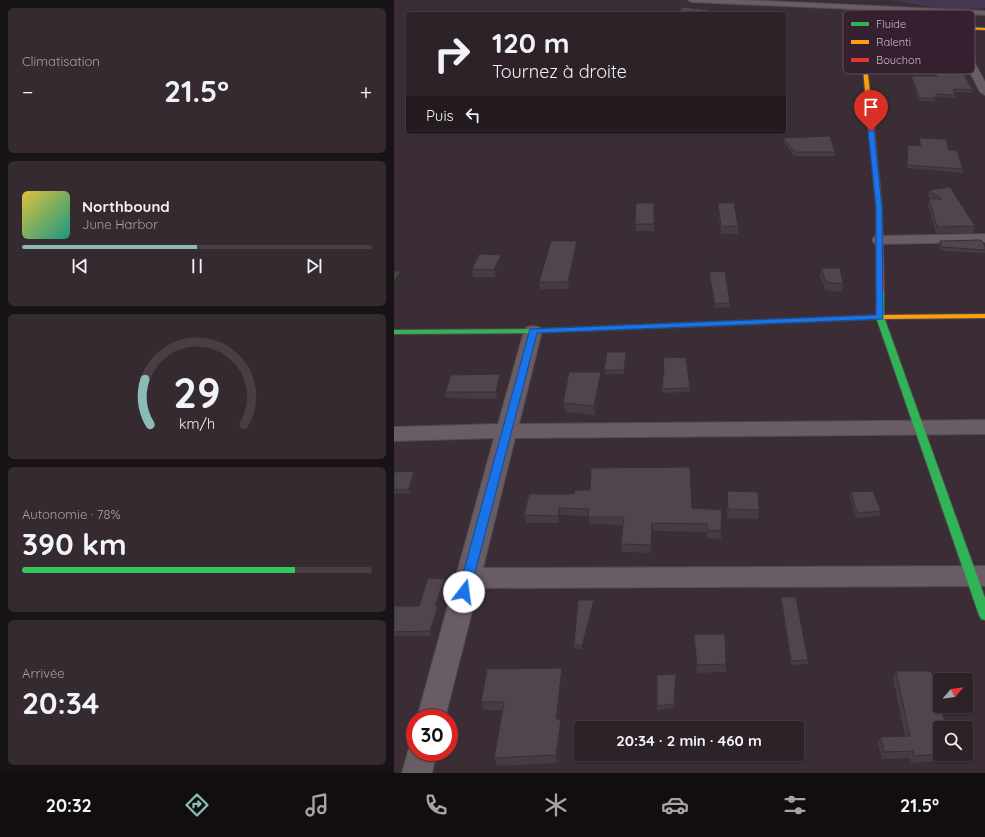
<!DOCTYPE html>
<html lang="fr">
<meta charset="utf-8">
<style>
:root{--surface:#2c2228;--page:#342a30;--text:#f1f3f6;--muted:#a6a4a8;--line:#483f45;--accent:#8bbbb9}
body{margin:0;font-family:Quicksand,sans-serif;background:var(--page);color:var(--text);height:100vh;display:flex;flex-direction:column;font-size:15px;white-space:nowrap}
*{box-sizing:border-box;margin:0}
p{font-size:13px;color:var(--muted)}
.icon{flex:none;width:22px;height:22px;fill:none;stroke:currentColor;stroke-width:2;stroke-linecap:round;stroke-linejoin:round}
.map{position:relative;flex:1;overflow:hidden}
.details{display:flex;flex-direction:column;gap:8px;padding:8px;background:#181316;width:394px}
.details>*{flex:none}
.top-card{position:absolute;left:12px;top:12px;width:380px;height:122px;border-radius:4px;box-shadow:0 1px 3px #0004,0 0 0 1px var(--line);background:#2c2228;color:var(--text);overflow:hidden}
.needle{width:26px;rotate:62deg}
.fabs{position:absolute;left:539px;top:673px;display:grid;gap:8px}
.fabs a{display:grid;place-items:center;width:40px;height:40px;border-radius:4px;background:var(--surface);box-shadow:0 1px 3px #0004,0 0 0 1px var(--line);font-size:20px}
.speed{position:absolute;left:12px;top:709px;display:flex;gap:8px;font-size:20px;font-weight:700;text-align:center}
.speed>*{display:grid;place-content:center;width:52px;height:52px;border-radius:50%;background:var(--surface);box-shadow:0 1px 3px #0004,0 0 0 1px var(--line);line-height:1}
.speed .limit{border:6px solid #d22;background:#fff;color:#111}
.pin{position:absolute;display:grid;place-items:center;width:34px;height:34px;color:#fff;margin:-41px -17px;border-radius:50% 50% 50% 0;rotate:-45deg;box-shadow:0 0 4px #0007}
.pin .icon{rotate:45deg}
.me{position:absolute;width:44px;margin:-22px;rotate:15deg;stroke-linejoin:round;filter:drop-shadow(0 0 3px #0008)}
.turn{display:flex;align-items:center;gap:14px;height:84px;padding:0 20px;font-size:18px}
.turn .icon{width:52px;height:52px;stroke-width:2.5}
.turn b{display:block;font-size:28px;line-height:34px}
.then{display:flex;align-items:center;height:38px;padding:0 20px;background:#0003;gap:8px;font-size:15px}
.big{font-size:30px;font-weight:700;line-height:1.1}
.details .tile{flex:1;display:flex;flex-direction:column;justify-content:center;gap:6px;min-width:0;padding:0 14px;border-radius:6px;background:var(--page)}
.details .dial{align-items:center;gap:0}
.dial svg{height:104px;overflow:visible;fill:none;stroke:var(--line);stroke-width:7;stroke-linecap:round;text-anchor:middle}
.dial text{fill:var(--text);stroke:none}
.song{display:flex;align-items:center;gap:12px}
.cover{width:48px;height:48px;border-radius:6px;background:linear-gradient(135deg,hsl(50 70% 55%),hsl(170 70% 35%))}
.played{height:4px;border-radius:2px;background:linear-gradient(90deg,var(--accent) 50%,var(--line) 50%)}
.keys{display:flex;justify-content:space-around;direction:ltr}
.heat{display:flex;justify-content:space-between;align-items:center;font-size:22px;direction:ltr}
.charge{height:6px;border-radius:3px;background:linear-gradient(90deg,#34c759 78%,var(--line) 0)}
.trip{position:absolute;left:180px;top:721px;width:230px;height:40px;border-radius:4px;background:var(--surface);box-shadow:0 1px 3px #0004,0 0 0 1px var(--line);font-weight:700;line-height:40px;text-align:center}
.dock{display:flex;height:64px;justify-content:space-around;align-items:center;background:#120e10;color:var(--muted)}
.dock .icon{width:28px;height:28px}
.dock .active{color:var(--accent)}
.dock b{font-size:18px;color:var(--text)}
main{display:flex;flex:1;min-height:0}
.map>svg:first-child{display:block}
.green{fill:#45374f}
.lines{fill:none;stroke-linecap:round;stroke-linejoin:round}
.street-casing{stroke:#52494f;stroke-width:2}
.fast-casing{stroke:#52494f;stroke-width:2}
.slow-casing{stroke:#52494f;stroke-width:2}
.jam-casing{stroke:#52494f;stroke-width:2}
.street{fill:#685d64;fill-rule:evenodd}
.fast{fill:#30b455;fill-rule:evenodd}
.slow{fill:#ff9f0a;fill-rule:evenodd}
.jam{fill:#e5322d;fill-rule:evenodd}
.wall{fill:#453b41}
.shaded-wall{fill:#383035}
.building{fill:#50454c;stroke:#383035}
.route{fill:#1a73e8;stroke:#114b97}
.key{fill:#35202f;stroke:#624e5c;stroke-width:1}
.key-label{font-size:11px;fill:#cab8c4}
</style>
<main>
<section class="details">
<div class="tile"><p>Climatisation</p>
<div class="heat"><a>−</a><b class="big">21.5°</b><a>+</a></div>
</div>
<div class="tile">
<div class="song"><i class="cover"></i><div><b>Northbound</b><p>June Harbor</p></div></div>
<div class="played"></div>
<div class="keys"><svg class="icon" aria-label="previous" viewBox="0 0 24 24"><path d="M18 5L8 12l10 7zM5 5v14"/></svg><svg class="icon" aria-label="pause" viewBox="0 0 24 24"><path d="M8 5v14M16 5v14"/></svg><svg class="icon" aria-label="next" viewBox="0 0 24 24"><path d="M6 5l10 7-10 7zM19 5v14"/></svg></div>
</div>
<div class="tile dial"><svg viewBox="0 0 100 80">
<path d="M14 69A42 42 0 1 1 86 69"/>
<path d="M14 69A42 42 0 0 1 10 34" stroke="#8bbbb9"/>
<text x="50" y="56" font-size="32" font-weight="700">29</text>
<text x="50" y="72" font-size="11">km/h</text>
</svg></div>
<div class="tile"><p>Autonomie · 78%</p><b class="big">390 km</b><div class="charge"></div></div>
<div class="tile"><p>Arrivée</p><b class="big">20:34</b></div>
</section>
<div class="map">
<svg width="591" height="773" viewBox="0 0 591 773">
<rect width="100%" height="100%" fill="#3a2d36"/>
<!-- green -->
<path class="green" d="M498,0H591V8L560,11Z"/>
<g class="lines">
<defs>
<g id="street">
<path d="M294,0H349L591,11V15L298,2Z"/>
<path d="M554,25H557L561,27L591,82V95L586,92L553,27Z"/>
<path d="M591,234V242L485,244L480,243L478,240L480,237L485,236Z"/>
<path d="M139,326L145,327L148,331L125,424L591,420V434L121,438L89,568L591,566V586L84,588L51,718H23L100,438L0,441V427L104,424L130,331L133,327Z"/>
<path d="M21,740V752H43L38,773H8L17,741Z"/>
</g>
<g id="fast">
<path d="M483,289H486L490,291V317L591,598V620L587,619L585,615L482,317Z"/>
<path d="M238,325H241L242,327L241,329L139,333L0,334V330L139,329Z"/>
</g>
<g id="slow">
<path d="M465,22L591,28V30L468,24L480,126L477,128L474,126Z"/>
<path d="M591,314V318L486,319L238,329L234,327L238,325L486,315Z"/>
</g>
<path id="jam" d="M477,124L480,126L488,207L490,291L486,293L482,291V207L474,126Z"/>
</defs>
<!-- street casing -->
<use href="#street" class="street-casing"/>
<!-- fast casing -->
<use href="#fast" class="fast-casing"/>
<!-- slow casing -->
<use href="#slow" class="slow-casing"/>
<!-- jam casing -->
<use href="#jam" class="jam-casing"/>
<!-- street -->
<use href="#street" class="street"/>
<!-- fast -->
<use href="#fast" class="fast"/>
<!-- slow -->
<use href="#slow" class="slow"/>
<!-- jam -->
<use href="#jam" class="jam"/>
</g>
<!-- wall -->
<g class="wall">
<path d="M541,68L579,90V93L560,92L561,95V98L543,97L542,99H541V101H525L517,78V76H542L541,71Z"/>
<path d="M389,138L441,152V156H400L389,141Z"/>
<path d="M525,138L555,150L569,169V173L513,168L514,145L526,146L525,141Z"/>
<path d="M556,187L581,226L579,233H542L534,205L535,199H537L534,197L535,190Z"/>
<path d="M260,203V231H242L241,224Z"/>
<path d="M324,203L344,226V234H327L324,210Z"/>
<path d="M546,241L591,250V253L547,251L545,244Z"/>
<path d="M184,248L175,289H146L145,282Z"/>
<path d="M108,262L102,277H79L78,269Z"/>
<path d="M427,268L449,284L448,292L431,290L426,276Z"/>
<path d="M315,272L336,303V307L321,308L315,276Z"/>
<path d="M232,352V356L230,374H211L210,370Z"/>
<path d="M208,380L201,415L171,412L169,403Z"/>
<path d="M108,381L103,399L52,398L51,392Z"/>
<path d="M296,388V392L268,393V389Z"/>
<path d="M0,472L22,475L17,493L0,494Z"/>
<path d="M333,491L365,510L364,519L333,518Z"/>
<path d="M457,492L487,511L486,516L462,518L456,497Z"/>
<path d="M135,494L298,508L328,510L327,539L313,538V532L259,531L257,553L228,552L227,544L229,525L195,524L194,516L166,515L165,523H132L130,515Z"/>
<path d="M52,583L44,606L45,610L37,636H0V606H25Z"/>
<path d="M387,597L414,660V664L397,665L387,602Z"/>
<path d="M200,600L201,604L189,650L180,648V644Z"/>
<path d="M300,634L332,664V672L303,673L300,642Z"/>
<path d="M502,671L546,754H559L556,760L517,763L516,758L488,759L484,744L487,737L511,736L499,679Z"/>
<path d="M263,675L282,678L280,708L263,710Z"/>
<path d="M170,676L165,719L169,727L163,763L103,766L100,758L109,710H89L87,702Z"/>
</g>
<!-- shaded-wall -->
<g class="shaded-wall">
<path d="M183,241L184,248L175,289L174,282Z"/>
<path d="M107,255L108,262L102,277L100,270Z"/>
<path d="M7,271L9,278L0,292V281Z"/>
<path d="M232,352V356L230,374V370Z"/>
<path d="M207,372L208,380L201,415L200,406Z"/>
<path d="M106,374L108,381L103,399L102,392Z"/>
<path d="M20,471L22,475L17,493L15,489Z"/>
<path d="M165,508L166,515L165,523L164,516Z"/>
<path d="M258,523L259,531L257,553V545Z"/>
<path d="M51,579L52,583L44,606L45,610L37,636L36,631L41,606Z"/>
<path d="M200,600L201,604L189,650L188,646Z"/>
<path d="M168,668L170,676L164,727L162,719Z"/>
<path d="M167,719L169,727L163,763L162,755Z"/>
</g>
<!-- building -->
<g class="building">
<path d="M288,7L315,10L312,12L340,14H284Z"/>
<path d="M541,68L567,70L579,90L559,89L561,95L542,94L543,96H541L542,98H526L517,76H543Z"/>
<path d="M436,136L441,152H401L389,138Z"/>
<path d="M525,138L552,139L555,150H563L569,169L513,165L514,145L527,146Z"/>
<path d="M556,187L581,226L543,227L535,199H548L535,190Z"/>
<path d="M242,203H260V224H241Z"/>
<path d="M324,203H340L344,226L327,227Z"/>
<path d="M587,240L591,246V250L548,247L546,241Z"/>
<path d="M157,241H183L174,282H145Z"/>
<path d="M85,254L107,255L100,270L78,269Z"/>
<path d="M427,268H446L449,284L432,282Z"/>
<path d="M0,271H7L0,281Z"/>
<path d="M331,271L336,303L321,304L315,272Z"/>
<path d="M213,352H232L230,370H210Z"/>
<path d="M292,357L296,388L268,389L269,375H270L269,358Z"/>
<path d="M175,372H207L200,406L169,403Z"/>
<path d="M106,374L102,392H51L57,375Z"/>
<path d="M296,467L298,508L328,510L327,531L313,530V524L258,523L257,545L227,544L230,517H194L195,509L165,508L164,516L130,515L135,494H180L181,490H196L197,468Z"/>
<path d="M20,471L15,489L0,490V472Z"/>
<path d="M333,491L364,492L365,510L334,509Z"/>
<path d="M479,491L487,511L463,513L457,492Z"/>
<path d="M34,578L51,579L41,606H44L36,631L0,632V606H25Z"/>
<path d="M387,597H402L414,660L397,661Z"/>
<path d="M184,600H200L188,646L180,644Z"/>
<path d="M300,634H331L332,664L303,665Z"/>
<path d="M168,668L162,719H167L162,755L100,758L110,702H87L93,669Z"/>
<path d="M502,671H537L546,706L553,728H546V754L520,756L519,751L490,752L487,737L516,736Z"/>
<path d="M282,674L280,704L263,706V675Z"/>
</g>
<!-- route -->
<path class="route" d="M477,129L480,131L488,207L489,319L143,333L76,592L75,596L70,597L66,596L64,592L136,329L482,315V207L474,131Z"/>
<!-- legend -->
<rect x="449" y="10" width="132" height="64" rx="6" class="key"/>
<rect x="457" y="22" width="18" height="4" fill="#30b455"/>
<rect x="457" y="40" width="18" height="4" fill="#ff9f0a"/>
<rect x="457" y="58" width="18" height="4" fill="#e5322d"/>
<g class="key-label">
<text x="482" y="28">Fluide</text>
<text x="482" y="46">Ralenti</text>
<text x="482" y="64">Bouchon</text>
</g>
</svg>
<div class="fabs">
<a><svg class="needle" viewBox="-14 -14 28 28"><path d="M0-13l5 13h-10z" fill="#e53935"/><path d="M0 13l5-13h-10z" fill="#a6a4a8"/></svg></a>
<a><svg class="icon" aria-label="search" viewBox="0 0 24 24"><circle cx="10" cy="10" r="6"/><path d="M15 15l6 6"/></svg></a>
</div>
<div class="speed"><div class="limit">30</div></div>
<div class="pin" style="left:477px;top:131px;background:#d93025"><svg class="icon" aria-label="arrive" viewBox="0 0 24 24"><path d="M6 21V4h12l-3 4 3 4H6"/></svg></div>
<svg class="me" style="left:70px;top:592px" viewBox="-20 -20 40 40"><circle r="19" fill="#fff"/><path d="M0-13L10 11 0 6-10 11z" fill="#1a73e8"/></svg>
<div class="trip">20:34 · 2 min · 460 m</div>
<div class="top-card">
<div class="turn"><svg class="icon" aria-label="right" viewBox="0 0 24 24"><path d="M7 20v-9h11M14 6l5 5-5 5"/></svg><div><b>120 m</b>Tournez à droite</div></div>
<div class="then">Puis<svg class="icon" aria-label="left" viewBox="0 0 24 24"><path d="M17 20v-9H6M10 6l-5 5 5 5"/></svg></div>
</div>
</div>
</main>
<nav class="dock">
<b>20:32</b>
<svg class="icon active" aria-label="directions" viewBox="0 0 24 24"><path d="M12 3l9 9-9 9-9-9zM9 14v-3h6M13 9l2 2-2 2"/></svg>
<svg class="icon" aria-label="music" viewBox="0 0 24 24"><path d="M9 18V5l10-2v13"/><circle cx="6" cy="18" r="3"/><circle cx="16" cy="16" r="3"/></svg>
<svg class="icon" aria-label="phone" viewBox="0 0 24 24"><path d="M5 4h4l2 5-3 2q2 4 5 5l2-3 5 2v4C11 20 4 13 5 4z"/></svg>
<svg class="icon" aria-label="climate" viewBox="0 0 24 24"><path d="M12 3v18M4 7l16 10M4 17L20 7"/></svg>
<svg class="icon" aria-label="car" viewBox="0 0 24 24"><path d="M5 17H2v-5l4-1 3-4h7l3 4 3 1v5h-3M9 17h6M6 11h13"/><circle cx="7" cy="17" r="2"/><circle cx="17" cy="17" r="2"/></svg>
<svg class="icon" aria-label="filters" viewBox="0 0 24 24"><path d="M4 7h16M4 17h16"/><circle cx="9" cy="7" r="2"/><circle cx="15" cy="17" r="2"/></svg>
<b>21.5°</b>
</nav>
